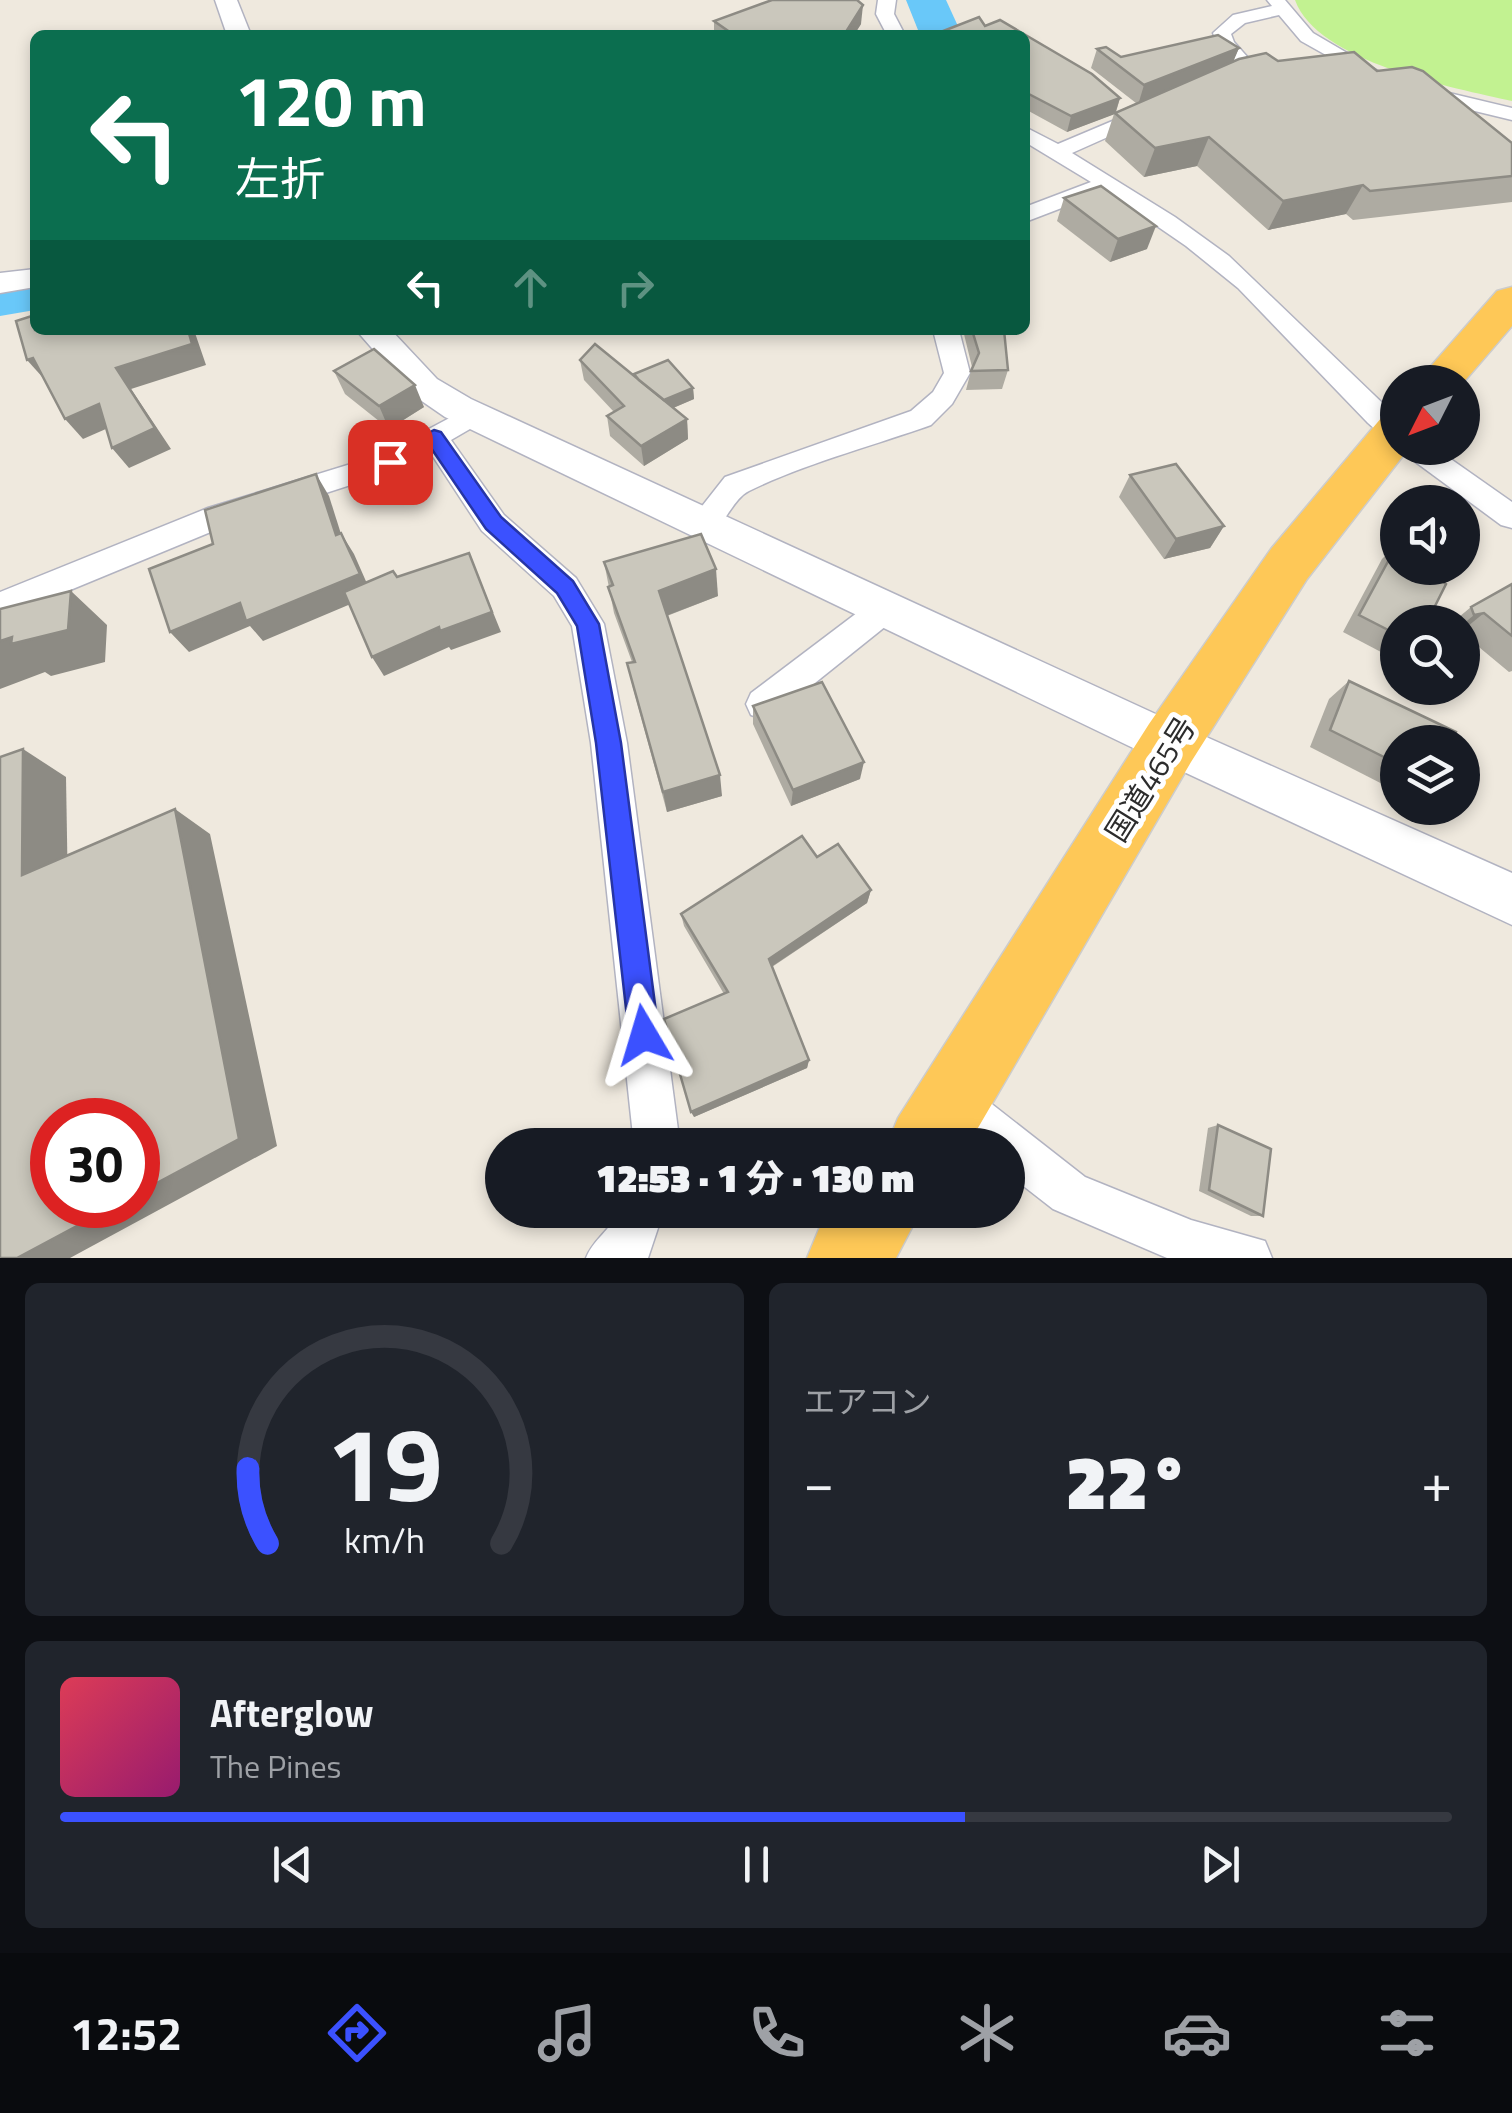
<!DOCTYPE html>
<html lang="ja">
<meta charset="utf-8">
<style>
:root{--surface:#171b24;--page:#20242c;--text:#f1f3f6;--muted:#9ea1a6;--line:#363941;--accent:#3b51ff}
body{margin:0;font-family:"Titillium Web","Noto Sans JP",sans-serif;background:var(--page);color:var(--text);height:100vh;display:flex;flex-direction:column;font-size:38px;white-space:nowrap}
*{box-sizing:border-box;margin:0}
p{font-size:32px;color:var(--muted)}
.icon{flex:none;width:55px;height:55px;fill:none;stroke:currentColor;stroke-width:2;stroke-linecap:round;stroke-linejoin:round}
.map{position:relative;height:1258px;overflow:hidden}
.details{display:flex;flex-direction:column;gap:25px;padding:25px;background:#0d0f14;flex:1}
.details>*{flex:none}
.hud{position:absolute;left:30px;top:30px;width:1000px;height:305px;border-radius:15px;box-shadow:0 5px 15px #0003;background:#0b6e4f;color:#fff;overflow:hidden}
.needle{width:65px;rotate:228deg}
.controls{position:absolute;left:1380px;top:365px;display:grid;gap:20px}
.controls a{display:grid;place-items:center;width:100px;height:100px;border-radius:50%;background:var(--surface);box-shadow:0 5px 15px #0003;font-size:50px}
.speed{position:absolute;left:30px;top:1098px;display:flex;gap:20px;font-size:50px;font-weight:700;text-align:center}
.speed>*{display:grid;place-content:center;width:130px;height:130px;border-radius:50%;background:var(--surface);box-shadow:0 5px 15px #0003;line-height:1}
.speed .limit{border:15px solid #d22;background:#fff;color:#111}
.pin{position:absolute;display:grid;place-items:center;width:85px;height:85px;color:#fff;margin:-42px;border-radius:20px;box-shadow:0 5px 15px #0006}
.me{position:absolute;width:110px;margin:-55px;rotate:353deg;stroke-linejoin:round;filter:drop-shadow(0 0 8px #0008)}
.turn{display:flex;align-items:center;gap:35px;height:210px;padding:0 40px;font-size:45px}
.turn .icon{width:130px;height:130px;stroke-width:2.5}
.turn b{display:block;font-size:70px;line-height:85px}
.lanes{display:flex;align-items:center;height:95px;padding:0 40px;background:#0003;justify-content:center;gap:50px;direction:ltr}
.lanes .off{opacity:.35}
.big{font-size:75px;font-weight:800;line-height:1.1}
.details .tile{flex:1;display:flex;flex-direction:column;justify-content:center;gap:15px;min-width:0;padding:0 35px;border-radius:15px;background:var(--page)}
.details .dial{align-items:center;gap:0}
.dial svg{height:260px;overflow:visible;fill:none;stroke:var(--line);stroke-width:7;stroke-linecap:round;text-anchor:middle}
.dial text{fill:var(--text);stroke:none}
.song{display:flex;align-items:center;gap:30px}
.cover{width:120px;height:120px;border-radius:15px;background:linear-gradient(135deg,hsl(350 70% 55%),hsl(320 70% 35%))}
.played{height:10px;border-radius:5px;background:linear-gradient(90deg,var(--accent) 65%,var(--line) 65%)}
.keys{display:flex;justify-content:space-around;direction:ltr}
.heat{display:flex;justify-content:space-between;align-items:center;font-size:55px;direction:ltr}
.details .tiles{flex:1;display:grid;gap:25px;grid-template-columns:1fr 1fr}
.tile:last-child{grid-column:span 2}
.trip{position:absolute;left:485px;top:1128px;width:540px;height:100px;border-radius:50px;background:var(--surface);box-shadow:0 5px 15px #0003;font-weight:800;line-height:100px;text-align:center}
.dock{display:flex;height:160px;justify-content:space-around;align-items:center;background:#090b0e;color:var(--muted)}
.dock .icon{width:70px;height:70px}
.dock .on{color:var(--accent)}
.dock b{font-size:45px;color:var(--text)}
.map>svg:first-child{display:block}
.pitch{fill:#c2f291}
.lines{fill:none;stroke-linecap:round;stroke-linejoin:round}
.river{fill:#69c8f9;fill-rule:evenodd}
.minor-casing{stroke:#b2b3c1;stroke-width:3}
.tertiary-casing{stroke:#b2b3c1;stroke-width:3}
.trunk-casing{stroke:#ccc;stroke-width:3}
.minor{fill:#fff;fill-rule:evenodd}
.tertiary{fill:#fff;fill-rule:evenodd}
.trunk{fill:#fec857;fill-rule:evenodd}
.wall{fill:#aeaba2}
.shaded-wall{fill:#8d8b84}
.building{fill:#cac7bc;stroke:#8d8b84;stroke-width:2.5}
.route{fill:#3b51ff;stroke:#2635a6;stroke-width:2.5}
.labels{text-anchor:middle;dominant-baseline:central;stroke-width:10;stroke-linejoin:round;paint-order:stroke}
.street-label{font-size:30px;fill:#2c2c2c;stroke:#fff}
</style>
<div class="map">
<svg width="1512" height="1258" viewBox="0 0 1512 1258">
<rect width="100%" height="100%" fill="#efe9de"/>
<!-- pitch -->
<path class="pitch" d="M1295,0H1512V101C1454,88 1317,62 1295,0Z"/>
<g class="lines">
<!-- river -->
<g class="river">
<path d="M906,0H946L962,35H920Z"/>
<path d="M35,276V310L0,316V282Z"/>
</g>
<defs>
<g id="minor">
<path d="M878,0H896L894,14L905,35H887L876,14Z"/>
<path d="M1267,0H1285L1313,33L1383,74L1374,80L1367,78L1301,41L1279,15L1245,23L1231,34L1234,42L1259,70L1257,74H1243L1219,48L1213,33L1233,15L1272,6Z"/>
<path d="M1424,87L1512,108V120L1417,97L1414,93Z"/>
<path d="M1148,106L1155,108V116L1072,153L1175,217L1229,256L1398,418V444L1388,441L1368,423L1238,288L1186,246L1106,191L1025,222V207L1091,182L1025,142V127L1058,144Z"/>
<path d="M933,330H959L970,373L952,404L931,425C875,445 801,465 749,491C727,502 723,542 692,532L688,524L725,477L911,411L933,392L944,373Z"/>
<path d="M472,406L482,408L486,415L482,422L451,440L504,515L576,578L604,624L627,743L680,1145H634L591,743L572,626L554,596L482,531L430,452L400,469L230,524L0,619V592L208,508L380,455Z"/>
<path d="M1402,448H1435L1512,502V528L1501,525L1406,455Z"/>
<path d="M885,596L896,600L901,609L896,618L775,715L763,719L751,715L746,704L751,693L874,600Z"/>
<path d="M954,1081L970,1087L1085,1177L1191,1220L1265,1241L1272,1258H1167L1053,1209L1008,1174V1145H972L938,1119L932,1103L938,1087Z"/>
<path d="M618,1210H664L648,1258H586C594,1238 611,1231 618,1210Z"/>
</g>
<g id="tertiary">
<path d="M215,0H237L251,35H227Z"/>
<path d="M35,269V287L0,293V273Z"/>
<path d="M356,330H391L437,379L471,399L1186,728L1512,873V925L1154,758L445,417L413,395Z"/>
</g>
<g id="trunk">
<path d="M1512,287V326L1462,384L1417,382L1497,291Z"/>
<path d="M1398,413V448H1409L1307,579L1191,762L968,1145H887L898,1118L1149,724L1271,549L1382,417Z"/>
<path d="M833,1210H921L896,1258H807L819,1229Z"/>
</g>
</defs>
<!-- minor casing -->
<use href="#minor" class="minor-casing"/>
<!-- tertiary casing -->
<use href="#tertiary" class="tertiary-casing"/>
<!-- trunk casing -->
<use href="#trunk" class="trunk-casing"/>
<!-- minor -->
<use href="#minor" class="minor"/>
<!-- tertiary -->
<use href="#tertiary" class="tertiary"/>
<!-- trunk -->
<use href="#trunk" class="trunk"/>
</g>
<!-- wall -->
<g class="wall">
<path d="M979,17L985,26L1000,20L1092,74L1120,98L1116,112L1136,103L1091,68L1097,49L1106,47L1121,57L1218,35L1239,48L1233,61L1266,53L1278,61L1354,52L1377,71L1412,67L1423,71L1512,143V202L1353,220L1346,214L1268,230L1197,166L1144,177L1105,141L1114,114L1067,132L1025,109V35H933Z"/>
<path d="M714,21L861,24L854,35H714Z"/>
<path d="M1064,198L1147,249L1110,262L1057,221Z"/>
<path d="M963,330H1004L1008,370L1002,389L966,390L972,367Z"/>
<path d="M580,360L634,376L693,388L694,399L673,408L687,419L688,439L644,466L610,436L607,416L614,412L584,380Z"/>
<path d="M334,371L424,407L389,429L345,394Z"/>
<path d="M1130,475L1224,526L1210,548L1164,559L1119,497Z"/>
<path d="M1398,543V661L1343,632L1382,559Z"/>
<path d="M604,562L718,596L667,616L722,796L667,812L633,688L627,663L632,662L614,613Z"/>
<path d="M1512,584V671L1509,672L1462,633V622H1453L1471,607Z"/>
<path d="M1349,681L1398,742V792L1310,747L1329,699Z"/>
<path d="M753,706L860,779L791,806L753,724Z"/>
<path d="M817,857L871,890L867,903L772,967L809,1060L807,1068L694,1117L724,994L684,926L681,914Z"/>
<path d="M1218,1125L1263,1216H1251L1199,1191L1208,1128Z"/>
</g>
<!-- shaded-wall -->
<g class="shaded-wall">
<path d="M863,5L861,24L854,35H844Z"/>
<path d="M1239,48L1231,67L1138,105L1144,85Z"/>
<path d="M1120,98L1115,114L1067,132L1071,116Z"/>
<path d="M1209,137L1197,166L1144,177L1155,148Z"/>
<path d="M1363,185L1346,214L1268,230L1283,201Z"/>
<path d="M1156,226L1147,249L1110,262L1118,239Z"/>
<path d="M188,330H194L206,365L131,389L171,449L129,468L112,448L116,368Z"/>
<path d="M33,358L45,380L27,360Z"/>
<path d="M415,385L424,407L389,429L379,406Z"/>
<path d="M693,388L694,399L659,414L658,402Z"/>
<path d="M99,404L115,425L83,439L65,419Z"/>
<path d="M687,419L688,439L644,466L641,446Z"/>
<path d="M316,474L329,496L348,556L336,535Z"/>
<path d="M1224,526L1210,548L1164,559L1176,539Z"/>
<path d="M341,533L354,554L372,595L263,641L250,626L189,652L170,632L240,603Z"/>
<path d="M469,553L501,632L451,650L449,647L384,676L372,657L439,627Z"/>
<path d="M716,569L718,596L663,617L659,591Z"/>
<path d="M71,591L107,625L105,662L51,676L45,672L0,689V641Z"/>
<path d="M1484,613L1462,631V625L1474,615Z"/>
<path d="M23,749L66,777L68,897L22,875Z"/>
<path d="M864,762L860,779L791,806L793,790Z"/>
<path d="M720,775L722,796L667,812L663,792Z"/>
<path d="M175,809L210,834L277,1146L70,1258H17L116,1205H138Z"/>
<path d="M871,890L867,903L768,969L769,959Z"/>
<path d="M809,1060L807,1068L694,1117L691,1112Z"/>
</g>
<!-- building -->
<g class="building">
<path d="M772,0H857L863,5L844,35H734L714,21Z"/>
<path d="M979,17L985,26L1000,20L1092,74L1120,98L1071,116L1025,92V35H933Z"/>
<path d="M1218,35L1239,48L1144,85L1097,49L1106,47L1121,57Z"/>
<path d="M1354,52L1377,71L1412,67L1423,71L1512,143V176L1370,191L1363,185L1283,201L1209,137L1155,148L1115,113L1239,59L1266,53L1278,61Z"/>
<path d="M1101,186L1156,226L1118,239L1064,198Z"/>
<path d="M35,315V330H188L192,344L116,368L155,428L112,448L99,404L65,419L33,358L27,360L16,321Z"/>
<path d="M972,330H1004L1008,370L971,371L979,353Z"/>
<path d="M595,344L687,419L641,446L607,416L624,406L580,360Z"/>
<path d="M374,349L415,385L379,406L334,371Z"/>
<path d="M668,360L693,388L664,400L639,380L634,374Z"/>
<path d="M1176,464L1224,526L1176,539L1130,475Z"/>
<path d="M316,474L336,535L341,533L360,574L246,621L240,603L170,632L149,569L213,544L205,510Z"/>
<path d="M701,534L716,569L659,591L720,775L663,792L627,663L635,662L608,587L613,585L604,562Z"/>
<path d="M1398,543V568H1427L1446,584L1427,622H1398V635L1359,615Z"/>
<path d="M469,553L492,612L440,631L439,627L372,657L344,592L393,571L397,577Z"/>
<path d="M1512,584V636L1484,613L1474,615L1471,607Z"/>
<path d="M71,591L68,630L11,644L12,637L0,641V609Z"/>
<path d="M1349,681L1456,732L1453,742H1398V764L1330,730Z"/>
<path d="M822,682L864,762L793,790L753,706Z"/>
<path d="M23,749L22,875L175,809L239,1139L138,1193V1120H52V1205H116L17,1258H0V757Z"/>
<path d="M802,836L817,857L838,844L871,890L769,959L809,1060L691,1112L664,1019L728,992L681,914Z"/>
<path d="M1218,1125L1271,1149L1263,1216L1209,1190Z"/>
</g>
<!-- route -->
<path class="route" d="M434,430L441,432L501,517L573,581L599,624L621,743L659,1035L655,1046L644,1050L633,1046L629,1035L596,743L577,626L557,593L486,529L431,448L397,468H383V457Z"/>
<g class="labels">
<!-- street labels -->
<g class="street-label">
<text transform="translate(1150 779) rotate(-58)">国道465号</text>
</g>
</g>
</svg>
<div class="controls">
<a><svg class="needle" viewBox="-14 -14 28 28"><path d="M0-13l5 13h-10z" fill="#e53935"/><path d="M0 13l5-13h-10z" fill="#9ea1a6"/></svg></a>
<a><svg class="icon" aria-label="sound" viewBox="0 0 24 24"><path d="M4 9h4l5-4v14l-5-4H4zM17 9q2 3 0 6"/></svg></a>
<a><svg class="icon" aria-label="search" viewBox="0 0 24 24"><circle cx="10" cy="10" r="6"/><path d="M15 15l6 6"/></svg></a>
<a><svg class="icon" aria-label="layers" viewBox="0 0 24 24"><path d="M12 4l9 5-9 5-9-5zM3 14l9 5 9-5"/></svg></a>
</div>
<div class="speed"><div class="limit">30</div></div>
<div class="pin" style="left:390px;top:462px;background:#d93025"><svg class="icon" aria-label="arrive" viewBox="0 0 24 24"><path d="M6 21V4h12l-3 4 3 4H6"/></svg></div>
<svg class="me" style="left:644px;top:1035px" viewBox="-20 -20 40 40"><path d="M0-17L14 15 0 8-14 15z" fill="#3b51ff" stroke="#fff" stroke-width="4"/></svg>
<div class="trip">12:53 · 1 分 · 130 m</div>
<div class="hud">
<div class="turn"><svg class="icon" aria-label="left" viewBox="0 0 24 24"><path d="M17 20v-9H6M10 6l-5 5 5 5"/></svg><div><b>120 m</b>左折</div></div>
<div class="lanes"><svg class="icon" aria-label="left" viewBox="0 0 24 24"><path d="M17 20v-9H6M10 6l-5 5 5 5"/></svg><svg class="icon off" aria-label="ahead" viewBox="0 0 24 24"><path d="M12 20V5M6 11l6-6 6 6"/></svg><svg class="icon off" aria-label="right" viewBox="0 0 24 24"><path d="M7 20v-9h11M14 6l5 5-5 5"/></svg></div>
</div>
</div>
<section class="details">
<div class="tiles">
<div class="tile dial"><svg viewBox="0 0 100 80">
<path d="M14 69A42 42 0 1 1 86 69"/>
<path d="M14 69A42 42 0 0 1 8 46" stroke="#3b51ff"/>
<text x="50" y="56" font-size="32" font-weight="700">19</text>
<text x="50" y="72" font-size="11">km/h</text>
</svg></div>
<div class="tile"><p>エアコン</p>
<div class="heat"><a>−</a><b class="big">22°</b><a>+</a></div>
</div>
<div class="tile">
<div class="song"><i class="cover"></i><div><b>Afterglow</b><p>The Pines</p></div></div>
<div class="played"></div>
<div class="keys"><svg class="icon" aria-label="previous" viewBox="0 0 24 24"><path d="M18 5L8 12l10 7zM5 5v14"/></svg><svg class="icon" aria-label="pause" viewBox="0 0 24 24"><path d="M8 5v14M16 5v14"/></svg><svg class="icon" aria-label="next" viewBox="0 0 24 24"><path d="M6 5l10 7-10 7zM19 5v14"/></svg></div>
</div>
</div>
</section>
<nav class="dock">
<b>12:52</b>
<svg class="icon on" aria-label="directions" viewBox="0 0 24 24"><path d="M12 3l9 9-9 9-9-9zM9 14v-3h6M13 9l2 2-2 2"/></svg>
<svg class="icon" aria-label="music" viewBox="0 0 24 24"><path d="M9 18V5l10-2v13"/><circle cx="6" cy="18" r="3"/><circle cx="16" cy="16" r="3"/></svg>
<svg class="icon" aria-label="phone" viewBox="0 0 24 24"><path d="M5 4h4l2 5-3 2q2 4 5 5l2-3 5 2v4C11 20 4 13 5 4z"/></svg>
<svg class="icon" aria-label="climate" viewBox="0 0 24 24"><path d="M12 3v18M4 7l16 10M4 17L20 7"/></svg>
<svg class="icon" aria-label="car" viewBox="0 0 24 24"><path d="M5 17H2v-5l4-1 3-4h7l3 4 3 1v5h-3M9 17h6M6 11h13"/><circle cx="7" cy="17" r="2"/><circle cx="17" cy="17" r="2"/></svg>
<svg class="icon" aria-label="filters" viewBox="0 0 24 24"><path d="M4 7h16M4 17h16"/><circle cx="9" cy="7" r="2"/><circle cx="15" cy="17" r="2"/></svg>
</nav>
